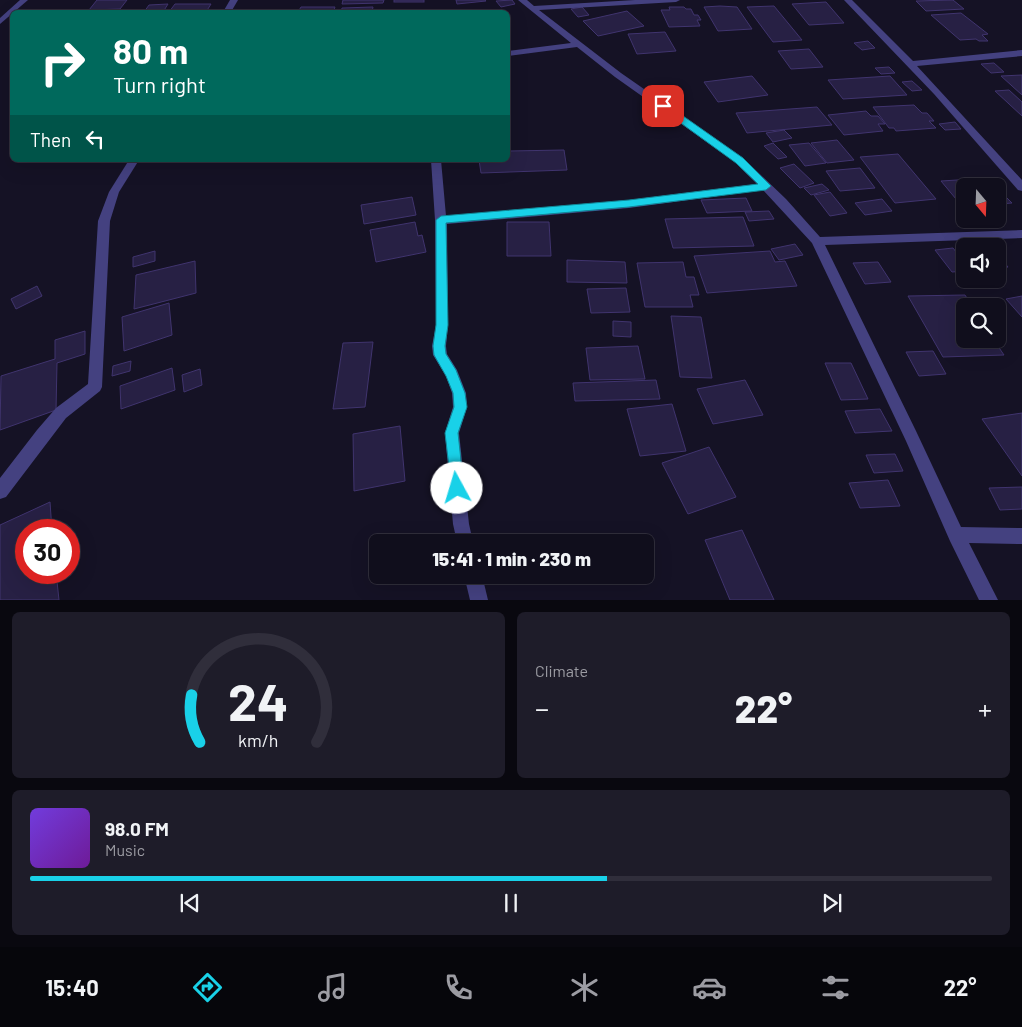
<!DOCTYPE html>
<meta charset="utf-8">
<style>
:root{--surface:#100e1c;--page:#1e1c29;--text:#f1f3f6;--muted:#9c9ca3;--line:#302e3b;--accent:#19d1e8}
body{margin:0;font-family:Barlow,sans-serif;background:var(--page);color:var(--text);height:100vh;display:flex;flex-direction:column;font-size:19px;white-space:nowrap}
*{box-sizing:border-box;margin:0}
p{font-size:16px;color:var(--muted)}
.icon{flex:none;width:28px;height:28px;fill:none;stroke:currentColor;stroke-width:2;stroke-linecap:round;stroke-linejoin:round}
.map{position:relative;height:600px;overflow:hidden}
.panel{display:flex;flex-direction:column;gap:12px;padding:12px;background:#09080f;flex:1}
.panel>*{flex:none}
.top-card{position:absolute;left:10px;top:10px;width:500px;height:152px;border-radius:8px;box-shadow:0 5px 20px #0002,0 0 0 1px var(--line);background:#00695c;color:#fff;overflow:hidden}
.needle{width:32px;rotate:161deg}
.buttons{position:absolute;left:956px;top:178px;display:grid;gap:10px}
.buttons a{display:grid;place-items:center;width:50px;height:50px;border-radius:8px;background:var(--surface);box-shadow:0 5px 20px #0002,0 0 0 1px var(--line);font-size:25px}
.speed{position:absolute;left:15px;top:519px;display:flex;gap:10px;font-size:25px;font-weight:700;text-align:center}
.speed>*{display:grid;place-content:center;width:65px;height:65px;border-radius:50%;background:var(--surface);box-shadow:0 5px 20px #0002,0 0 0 1px var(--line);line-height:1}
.speed .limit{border:8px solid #d22;background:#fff;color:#111}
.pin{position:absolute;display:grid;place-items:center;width:42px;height:42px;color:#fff;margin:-21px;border-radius:10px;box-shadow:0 2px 8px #0006}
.me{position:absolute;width:55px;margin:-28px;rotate:354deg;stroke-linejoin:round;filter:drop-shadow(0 0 4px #0008)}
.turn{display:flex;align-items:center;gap:18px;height:105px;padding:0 20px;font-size:22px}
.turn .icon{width:65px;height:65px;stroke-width:2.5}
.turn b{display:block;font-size:35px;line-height:42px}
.then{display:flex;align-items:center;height:48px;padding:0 20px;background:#0003;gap:10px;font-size:19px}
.big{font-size:38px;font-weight:800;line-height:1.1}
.panel .widget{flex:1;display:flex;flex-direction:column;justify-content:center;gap:8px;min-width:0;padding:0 18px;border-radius:8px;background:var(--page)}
.panel .dial{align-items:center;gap:0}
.dial svg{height:130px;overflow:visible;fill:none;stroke:var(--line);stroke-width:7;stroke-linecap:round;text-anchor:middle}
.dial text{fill:var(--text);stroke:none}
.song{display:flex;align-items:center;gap:15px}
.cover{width:60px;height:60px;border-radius:8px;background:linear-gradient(135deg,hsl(260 70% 55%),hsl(280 70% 35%))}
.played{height:5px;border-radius:2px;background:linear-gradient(90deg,var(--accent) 60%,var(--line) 60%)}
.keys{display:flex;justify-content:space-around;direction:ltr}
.heat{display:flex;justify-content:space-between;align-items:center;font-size:28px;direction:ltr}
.panel .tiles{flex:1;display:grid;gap:12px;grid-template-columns:1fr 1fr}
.widget:last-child{grid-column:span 2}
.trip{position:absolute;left:369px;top:534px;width:285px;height:50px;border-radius:8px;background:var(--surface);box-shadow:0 5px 20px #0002,0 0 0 1px var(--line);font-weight:800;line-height:50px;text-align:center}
.tabs{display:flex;height:80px;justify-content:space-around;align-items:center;background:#06060b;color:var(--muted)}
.tabs .icon{width:35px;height:35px}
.tabs .current{color:var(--accent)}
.tabs b{font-size:22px;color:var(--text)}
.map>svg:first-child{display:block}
.building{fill:#272044;stroke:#40346e}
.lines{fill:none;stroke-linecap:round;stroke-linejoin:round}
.minor{fill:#444180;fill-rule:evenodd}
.route{fill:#19d1e8;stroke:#108897}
</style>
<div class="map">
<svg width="1022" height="600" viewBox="0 0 1022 600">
<rect width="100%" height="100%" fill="#151225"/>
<!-- building -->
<g class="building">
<path d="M97,0H127L120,9L89,10Z"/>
<path d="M343,0H384L383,3L342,4Z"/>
<rect x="394" y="0" width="30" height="2"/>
<path d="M456,0H485L486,1L457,4Z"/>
<path d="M512,0L515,4L501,7L496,1Z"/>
<path d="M953,0L964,9L926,11L916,1Z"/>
<path d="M826,2L844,23L809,25L792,4Z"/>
<path d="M168,4L163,12H144L149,5Z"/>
<path d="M175,4H211L206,12H169Z"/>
<path d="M720,6L737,7L752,29L718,31L704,7Z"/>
<path d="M774,6L802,40L773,42L747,7Z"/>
<path d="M301,7H335L333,12H298Z"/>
<path d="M373,7L372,12H341L342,8Z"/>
<path d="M582,7L589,15L578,17L571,9Z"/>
<path d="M669,7H684L686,9H691L694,15H698L701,20H697L700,26L669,27L661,10H670Z"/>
<path d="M627,11L644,26L598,36L583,21Z"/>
<path d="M961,13L988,34L982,35L988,41H979L976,39L960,40L931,15Z"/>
<path d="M665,32L676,51L637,54L628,34Z"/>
<path d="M868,41L875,48L862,50L854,43Z"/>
<path d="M809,49L823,67L791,69L778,51Z"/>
<path d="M994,63L1004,72L991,73L981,64Z"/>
<path d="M889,67L895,73L881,74L875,68Z"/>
<path d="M1022,75V95L1001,76Z"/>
<path d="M752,76L768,95L718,102L704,82Z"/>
<path d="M890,76L907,95L843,99L828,80Z"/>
<path d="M912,81L922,90L912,91L902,82Z"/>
<path d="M1009,90L1022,102V116L995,91Z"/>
<path d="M914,105L922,113H927L934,121H929L936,128L896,131L894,128H889L873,107Z"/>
<path d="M817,107L832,125L747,133L736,113Z"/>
<path d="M866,111L871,116H878L885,124H878L883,131L844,135L828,115Z"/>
<path d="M955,122L961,129L945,130L939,124Z"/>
<path d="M784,130L792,138L773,142L766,133Z"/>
<path d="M837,140L854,160L827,163L811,143Z"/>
<path d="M773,143L787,157L778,159L764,146Z"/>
<path d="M809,143L826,163L805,166L789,145Z"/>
<path d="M508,146L509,151L564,150L567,170L481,173L479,160H508Z"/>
<path d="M898,154L936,199L895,203L860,157Z"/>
<path d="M794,164L814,183L800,188L780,168Z"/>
<path d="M860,168L875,188L840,191L826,171Z"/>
<path d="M974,179L981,186H965V205H961L941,181Z"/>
<path d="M822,184L829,190L811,195L804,188Z"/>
<path d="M998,190H999L1012,203L1000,204L998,201Z"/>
<path d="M830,192L847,213L830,216L814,195Z"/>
<path d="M412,197L416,215L364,224L361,205Z"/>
<path d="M746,198L752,211L707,213L701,200Z"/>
<path d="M882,199L892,211L865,215L855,203Z"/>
<path d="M769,211L774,219L749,221L745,212Z"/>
<path d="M743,217L754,246L673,248L665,219Z"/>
<path d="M415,222L418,236L422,235L426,252L376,262L370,230Z"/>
<path d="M507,222H549L551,256H507Z"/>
<path d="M795,244L803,255L779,260L771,249Z"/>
<path d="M953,248L965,263V271L952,272L935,250Z"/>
<path d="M155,251V261L133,267V257Z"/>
<path d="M770,251L775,262L785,261L797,286L707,293L694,256Z"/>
<path d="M998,255L1008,267L998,269Z"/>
<path d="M567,260L625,262L627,283L567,282Z"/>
<path d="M195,261L196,293L134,309L136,275Z"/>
<path d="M683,262L686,277H694L699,295H690L693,307H645L637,263Z"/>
<path d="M878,262L891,282L865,284L853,263Z"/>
<path d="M37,286L42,296L16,309L11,299Z"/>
<path d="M626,288L630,312L591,313L587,289Z"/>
<path d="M965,295L972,306H965V339H993L1004,355L943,357L908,296Z"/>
<path d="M1022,296V317L1006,299Z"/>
<path d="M169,303L172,335L124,351L122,317Z"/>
<path d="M671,316L701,317L712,378L680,377Z"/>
<path d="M613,321L631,322V337L613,336Z"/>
<path d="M85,331V354L57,363L56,410L0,430L1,376L55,359V340Z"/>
<path d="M373,342L365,407L333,409L343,343Z"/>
<path d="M638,346L645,379L590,380L586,348Z"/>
<path d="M933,351L946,374L919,376L906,352Z"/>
<path d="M131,361L130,371L112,376L113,366Z"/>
<path d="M825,363H851L868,399L841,400Z"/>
<path d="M172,368L175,390L121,409L120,386Z"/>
<path d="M200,369L202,385L184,392L182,375Z"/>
<path d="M656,380L660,399L575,401L573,383Z"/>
<path d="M745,380L763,415L713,424L697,389Z"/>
<path d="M672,404L686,451L640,456L627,409Z"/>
<path d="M880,409L892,431L855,433L845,411Z"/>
<path d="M1022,413V476L982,419Z"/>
<path d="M400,426L405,481L354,491L353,434Z"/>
<path d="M709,447L736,497L688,514L662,463Z"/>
<path d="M895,454L903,471L874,473L866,455Z"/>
<path d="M888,480L900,506L860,508L849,483Z"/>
<path d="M1022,487V509L1000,510L989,488Z"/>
<path d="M50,502L52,530H26V572H56L59,600H0V525Z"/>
<path d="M742,530L774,600H730L705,540Z"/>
</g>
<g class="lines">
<!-- minor -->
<g class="minor">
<path d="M20,0H28L0,24V18Z"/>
<path d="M230,0H238L231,12H223Z"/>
<path d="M518,0H527L534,6L635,0H680L676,2L539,10L621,73L743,158L786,199L820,237L1022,230V238L825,245L916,431L961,527L1022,528V544L969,543L998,600H979L950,541L906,441L812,243L763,190L629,208L447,224L448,325L446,346L447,354L457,370L466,393L467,407L459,433L469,524L473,542H457L453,524L445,433L453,407L452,393L446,376L433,355L432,346L436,325L435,220L431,160H441L446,216L629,200L757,184L735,162L615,77L577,47L508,56V51L571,43Z"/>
<path d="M844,0H852L913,61L1022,50V56L917,66L1022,180V191L1018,190L934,94Z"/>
<path d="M129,160H139L119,192L110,221L102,387L100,391L66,418L6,497L0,499V478L37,430L56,408L88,384L98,221L109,192Z"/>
<path d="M464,575H482L488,600H470Z"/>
</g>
</g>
<!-- route -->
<path class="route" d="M660,104H666L743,158L771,186L766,190L629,207L446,223L448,325L445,346L446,354L456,370L465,393L467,407L458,433L464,488L462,493L457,495L452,493L445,433L454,407L453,393L446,376L434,355L433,346L436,325V220L441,216L629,200L758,184L736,163L660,108Z"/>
</svg>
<div class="buttons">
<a><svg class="needle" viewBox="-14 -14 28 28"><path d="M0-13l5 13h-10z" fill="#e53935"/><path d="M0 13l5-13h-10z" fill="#9c9ca3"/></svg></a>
<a><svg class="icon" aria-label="sound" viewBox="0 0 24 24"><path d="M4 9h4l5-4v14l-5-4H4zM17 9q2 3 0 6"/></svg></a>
<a><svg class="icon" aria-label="search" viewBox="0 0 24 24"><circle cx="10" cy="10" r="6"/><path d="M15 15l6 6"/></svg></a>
</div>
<div class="speed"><div class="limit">30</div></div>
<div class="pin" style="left:663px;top:106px;background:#d93025"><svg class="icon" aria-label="arrive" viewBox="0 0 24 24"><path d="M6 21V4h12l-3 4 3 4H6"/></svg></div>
<svg class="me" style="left:457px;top:488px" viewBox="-20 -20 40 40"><circle r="19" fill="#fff"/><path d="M0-13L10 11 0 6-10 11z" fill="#19d1e8"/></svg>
<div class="trip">15:41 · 1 min · 230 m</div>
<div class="top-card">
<div class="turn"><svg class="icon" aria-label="right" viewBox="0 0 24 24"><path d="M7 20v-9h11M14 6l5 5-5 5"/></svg><div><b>80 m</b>Turn right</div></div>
<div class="then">Then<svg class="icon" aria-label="left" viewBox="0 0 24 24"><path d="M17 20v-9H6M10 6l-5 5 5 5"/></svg></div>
</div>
</div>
<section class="panel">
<div class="tiles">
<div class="widget dial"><svg viewBox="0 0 100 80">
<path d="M14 69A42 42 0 1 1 86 69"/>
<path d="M14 69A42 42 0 0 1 9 40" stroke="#19d1e8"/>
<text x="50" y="56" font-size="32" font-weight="700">24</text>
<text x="50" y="72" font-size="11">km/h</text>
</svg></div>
<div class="widget"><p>Climate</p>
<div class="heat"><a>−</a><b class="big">22°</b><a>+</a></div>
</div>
<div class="widget">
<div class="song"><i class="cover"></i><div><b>98.0 FM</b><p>Music</p></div></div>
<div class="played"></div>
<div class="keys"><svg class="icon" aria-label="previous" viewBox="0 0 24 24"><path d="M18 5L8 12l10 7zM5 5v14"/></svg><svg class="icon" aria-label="pause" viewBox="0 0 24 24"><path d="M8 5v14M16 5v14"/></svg><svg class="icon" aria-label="next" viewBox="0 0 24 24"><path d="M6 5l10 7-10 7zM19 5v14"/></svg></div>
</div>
</div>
</section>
<nav class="tabs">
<b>15:40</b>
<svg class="icon current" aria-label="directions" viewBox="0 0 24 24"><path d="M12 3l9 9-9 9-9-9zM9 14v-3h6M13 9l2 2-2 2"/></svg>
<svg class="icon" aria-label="music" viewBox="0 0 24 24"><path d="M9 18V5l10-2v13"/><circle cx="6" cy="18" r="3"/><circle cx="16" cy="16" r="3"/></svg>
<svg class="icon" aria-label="phone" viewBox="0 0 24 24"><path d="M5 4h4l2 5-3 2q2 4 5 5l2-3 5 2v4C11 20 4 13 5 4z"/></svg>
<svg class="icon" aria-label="climate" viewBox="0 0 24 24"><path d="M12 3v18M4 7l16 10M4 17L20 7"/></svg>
<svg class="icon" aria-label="car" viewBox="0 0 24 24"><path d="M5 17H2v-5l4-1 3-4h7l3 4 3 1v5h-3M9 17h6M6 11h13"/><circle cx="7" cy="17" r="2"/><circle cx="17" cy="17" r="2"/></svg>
<svg class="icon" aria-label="filters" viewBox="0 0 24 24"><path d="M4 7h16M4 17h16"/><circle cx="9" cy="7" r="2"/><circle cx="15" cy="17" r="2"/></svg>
<b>22°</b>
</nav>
